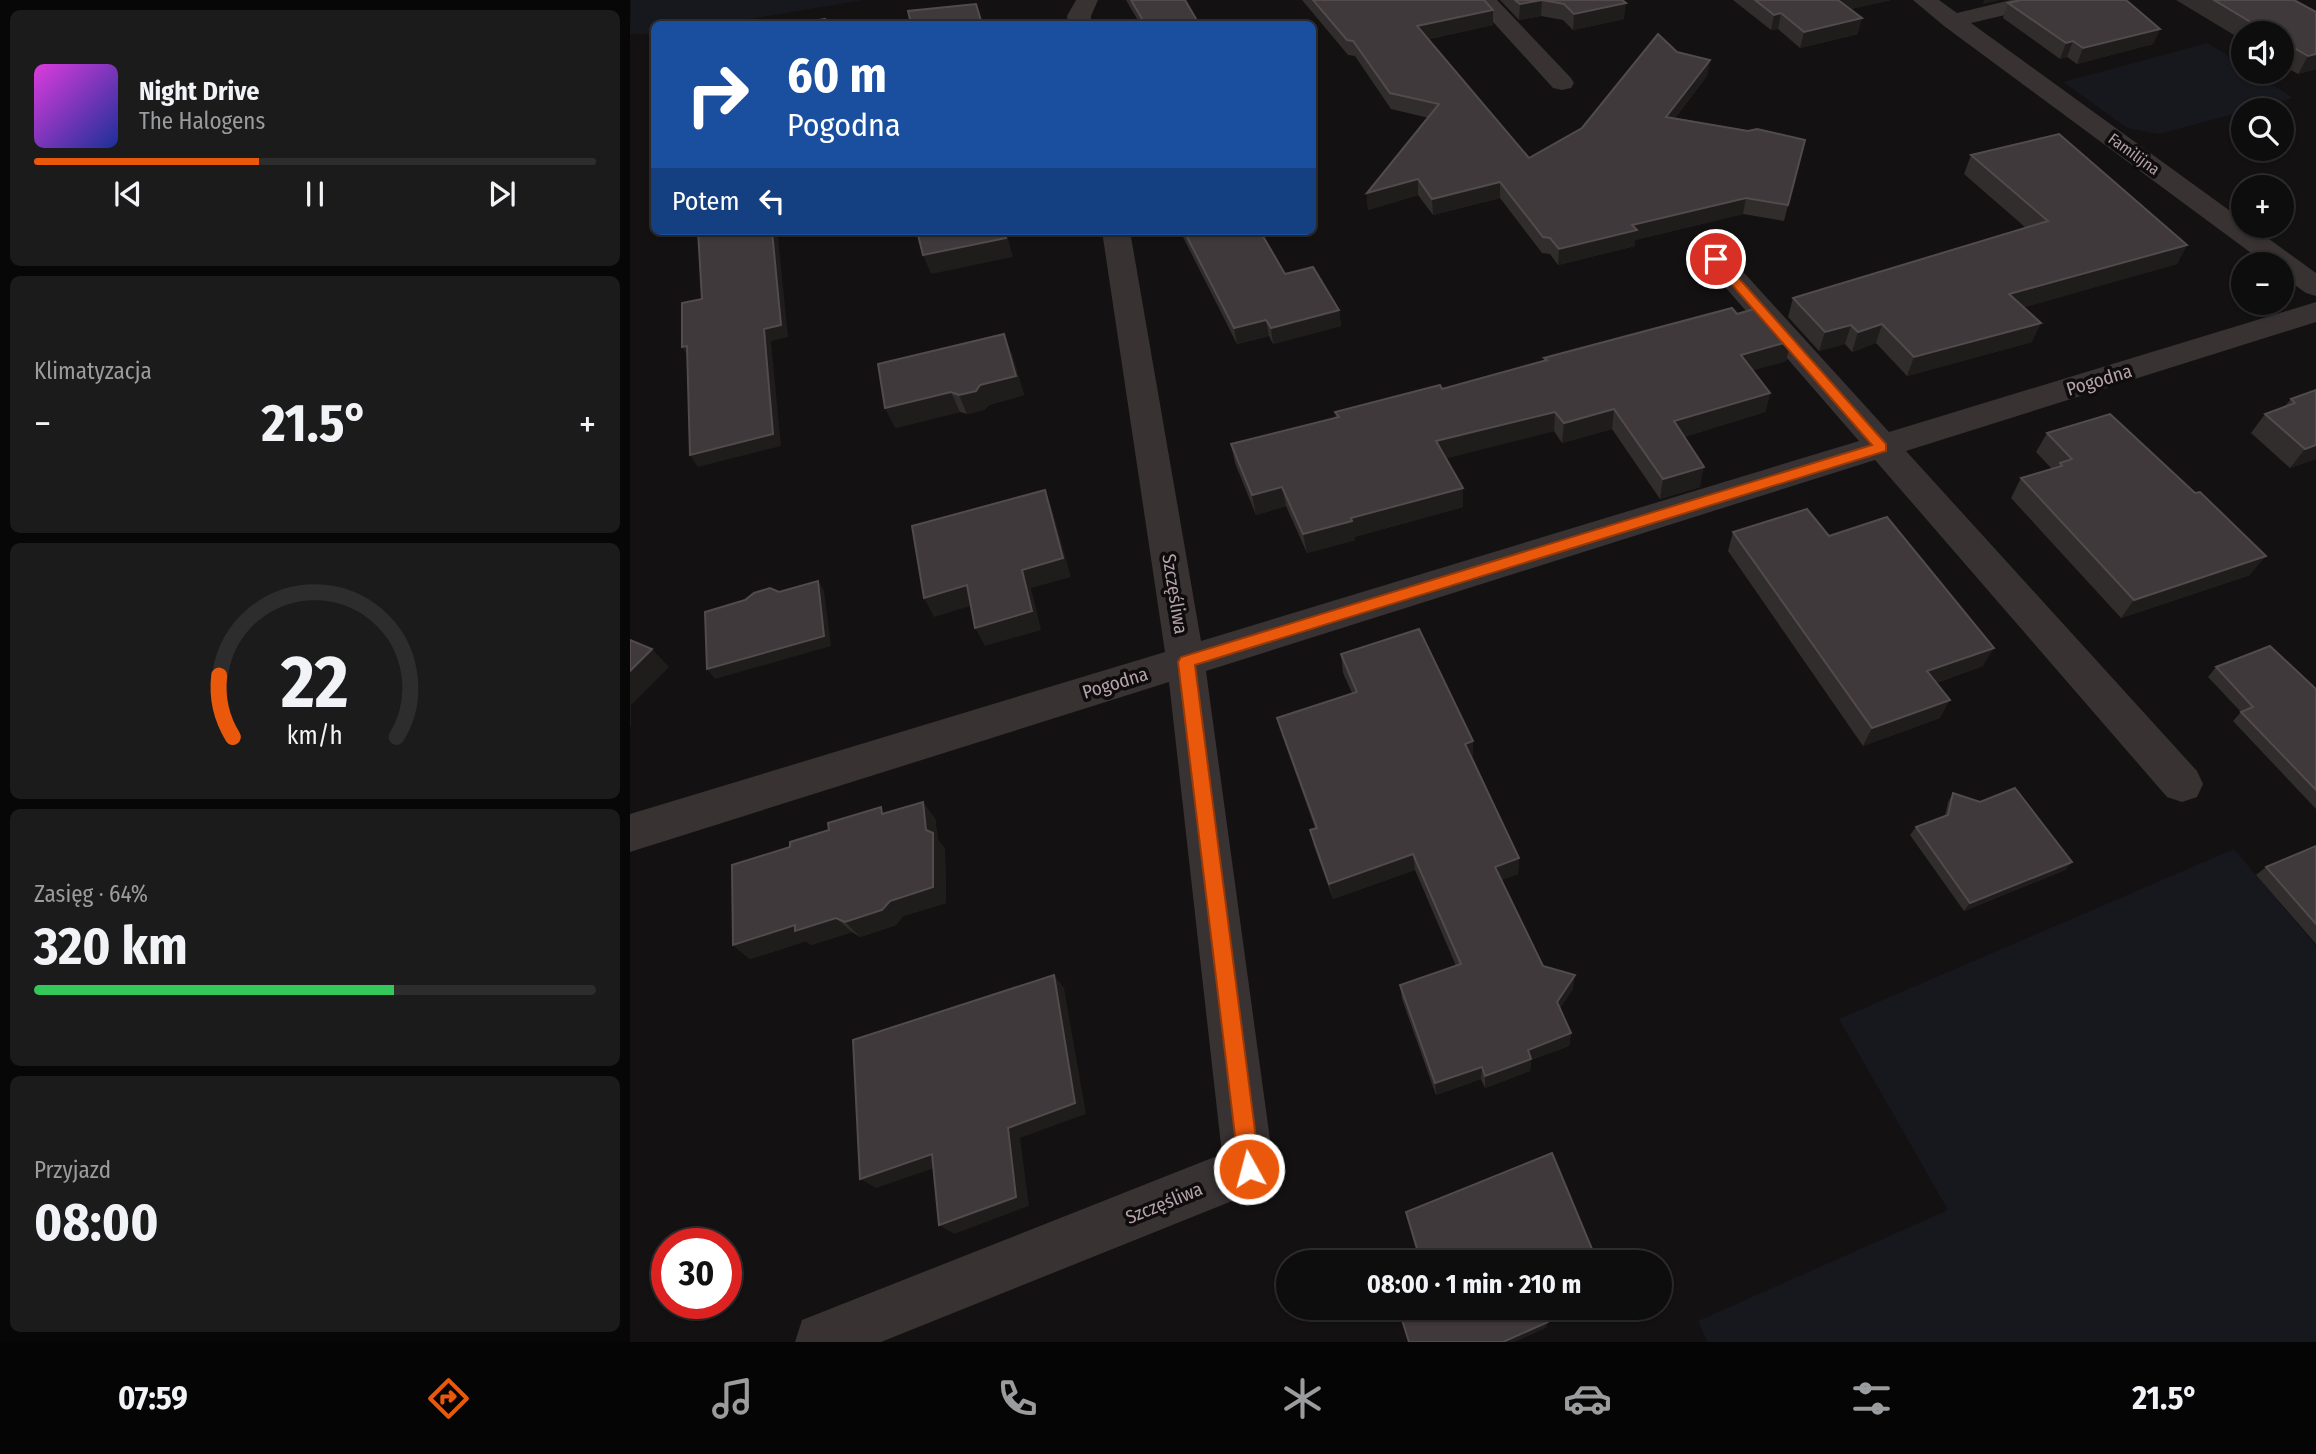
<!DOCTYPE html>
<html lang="pl">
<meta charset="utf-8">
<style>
:root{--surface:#0e0d0d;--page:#1c1b1b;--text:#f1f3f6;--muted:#9b9c9d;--line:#2e2d2e;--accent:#ea580c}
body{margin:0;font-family:"Fira Sans Condensed",sans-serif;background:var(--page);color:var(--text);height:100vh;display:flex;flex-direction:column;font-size:26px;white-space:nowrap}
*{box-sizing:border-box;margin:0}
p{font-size:23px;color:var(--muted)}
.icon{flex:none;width:38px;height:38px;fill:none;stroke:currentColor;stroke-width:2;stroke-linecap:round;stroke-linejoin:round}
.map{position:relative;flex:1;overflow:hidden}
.drawer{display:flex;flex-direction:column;gap:10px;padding:10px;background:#080707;width:630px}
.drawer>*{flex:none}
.hud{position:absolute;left:21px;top:21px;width:665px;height:214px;border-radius:10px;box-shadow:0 2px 5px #0004,0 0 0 2px var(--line);background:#1a4fa0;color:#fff;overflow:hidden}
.tools{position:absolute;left:1601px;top:21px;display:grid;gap:14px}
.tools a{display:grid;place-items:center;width:63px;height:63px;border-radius:50%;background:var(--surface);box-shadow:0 2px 5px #0004,0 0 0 2px var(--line);font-size:35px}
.speed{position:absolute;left:21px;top:1228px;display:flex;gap:14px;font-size:35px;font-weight:700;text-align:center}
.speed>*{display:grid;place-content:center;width:91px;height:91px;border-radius:50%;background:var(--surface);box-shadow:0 2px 5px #0004,0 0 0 2px var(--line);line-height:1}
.speed .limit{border:10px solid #d22;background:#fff;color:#111}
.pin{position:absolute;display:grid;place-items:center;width:60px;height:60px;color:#fff;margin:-30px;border:4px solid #fff;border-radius:50%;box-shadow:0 2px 7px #0007}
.me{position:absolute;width:77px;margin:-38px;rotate:353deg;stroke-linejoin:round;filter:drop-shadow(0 0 5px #0008)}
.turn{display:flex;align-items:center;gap:24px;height:147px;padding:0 21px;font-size:32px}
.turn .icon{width:91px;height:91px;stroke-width:2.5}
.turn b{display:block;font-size:49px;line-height:60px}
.then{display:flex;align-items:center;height:66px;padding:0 21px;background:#0003;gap:14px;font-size:26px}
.big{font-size:52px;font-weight:700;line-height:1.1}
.drawer .tile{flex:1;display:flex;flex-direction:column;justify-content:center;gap:10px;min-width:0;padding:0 24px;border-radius:10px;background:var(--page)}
.drawer .dial{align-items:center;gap:0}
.dial svg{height:182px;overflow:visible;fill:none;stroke:var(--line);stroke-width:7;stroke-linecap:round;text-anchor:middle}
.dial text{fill:var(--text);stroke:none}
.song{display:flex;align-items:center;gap:21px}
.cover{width:84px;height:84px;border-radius:10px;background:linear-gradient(135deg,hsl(300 70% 55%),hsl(230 70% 35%))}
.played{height:7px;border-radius:4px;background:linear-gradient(90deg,var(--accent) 40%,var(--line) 40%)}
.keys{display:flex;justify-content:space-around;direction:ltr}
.heat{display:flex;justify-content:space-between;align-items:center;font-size:38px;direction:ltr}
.charge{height:10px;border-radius:5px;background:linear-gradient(90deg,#34c759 64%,var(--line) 0)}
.trip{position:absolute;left:646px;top:1250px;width:396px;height:70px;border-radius:35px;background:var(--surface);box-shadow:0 2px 5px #0004,0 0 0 2px var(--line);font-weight:700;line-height:70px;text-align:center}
.tab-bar{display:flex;height:112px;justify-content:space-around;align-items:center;background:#060505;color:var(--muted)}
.tab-bar .icon{width:49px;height:49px}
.tab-bar .active{color:var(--accent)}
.tab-bar b{font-size:32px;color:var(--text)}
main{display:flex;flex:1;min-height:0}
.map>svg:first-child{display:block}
.green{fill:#17171e}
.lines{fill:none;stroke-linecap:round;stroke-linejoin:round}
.minor{fill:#383233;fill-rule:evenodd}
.wall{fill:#312d2d}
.shaded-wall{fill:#1f1c1c}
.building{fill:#3f393b;stroke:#524a4c;stroke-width:2}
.route{fill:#ea580c;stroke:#983908;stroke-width:2}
.labels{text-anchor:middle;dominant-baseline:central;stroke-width:7;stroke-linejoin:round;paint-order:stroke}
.far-street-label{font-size:16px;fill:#b5a1a9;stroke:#0e0c0c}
.street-label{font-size:19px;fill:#b5a1a9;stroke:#0e0c0c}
</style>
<main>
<section class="drawer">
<div class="tile">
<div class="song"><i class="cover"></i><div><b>Night Drive</b><p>The Halogens</p></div></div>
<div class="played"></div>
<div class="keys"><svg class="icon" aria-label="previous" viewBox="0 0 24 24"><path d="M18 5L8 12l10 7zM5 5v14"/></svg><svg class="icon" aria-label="pause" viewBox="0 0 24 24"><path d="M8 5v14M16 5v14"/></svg><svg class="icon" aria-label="next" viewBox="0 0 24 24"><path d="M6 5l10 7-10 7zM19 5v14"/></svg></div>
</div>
<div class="tile"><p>Klimatyzacja</p>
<div class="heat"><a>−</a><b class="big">21.5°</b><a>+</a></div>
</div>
<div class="tile dial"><svg viewBox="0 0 100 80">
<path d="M14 69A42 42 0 1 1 86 69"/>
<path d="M14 69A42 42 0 0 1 8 42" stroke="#ea580c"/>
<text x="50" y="56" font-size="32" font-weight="700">22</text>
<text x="50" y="72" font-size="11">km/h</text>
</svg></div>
<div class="tile"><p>Zasięg · 64%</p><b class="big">320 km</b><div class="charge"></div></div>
<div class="tile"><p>Przyjazd</p><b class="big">08:00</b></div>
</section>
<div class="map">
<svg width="1686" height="1342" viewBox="0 0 1686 1342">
<rect width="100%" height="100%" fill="#131111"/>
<!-- green -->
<g class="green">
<path d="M1,0H233L91,24H24V34H0Z"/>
<path d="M1578,43L1613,66L1614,72H1622L1663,98L1529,134L1497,128L1433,82Z"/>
<path d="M1604,849L1686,946V1342H1077L1068,1321L1318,1210L1209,1019Z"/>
</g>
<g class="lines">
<!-- minor -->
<g class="minor">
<path d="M446,0H468L461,16V24H438L437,16Z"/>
<path d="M843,0H867L941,78L944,83L941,88L932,90L923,88Z"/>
<path d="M1283,0H1309L1327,13L1381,0H1421L1418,5L1341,23L1614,221V226H1621L1686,273V296L1676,293L1652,276V264H1636L1314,26Z"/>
<path d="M472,231H500L571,641L1229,441L1076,265L1072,259L1076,253L1086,250L1096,253L1259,432L1686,302V322L1276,451L1567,771L1573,784L1567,797L1552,802L1537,797L1245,460L576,671L644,1169L637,1187L251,1342H165L172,1320L592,1154L539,682L0,852V814L535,652Z"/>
</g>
</g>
<!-- wall -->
<g class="wall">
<path d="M496,0H555L569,24H510Z"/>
<path d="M672,0H854L863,10V25L799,39L899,158L952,128L1047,52L1080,60L1077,76L1045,118L1175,140L1154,221L1113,214L1005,240V246L928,265L920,254L912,253L870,198L803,215L788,195L738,210L737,193L799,118L761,109L725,56L718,55Z"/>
<path d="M870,0H992L994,19L943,30L933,20L911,16L889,20Z"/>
<path d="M1103,0H1261L1220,9L1228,34L1170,48L1148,29L1141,30Z"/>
<path d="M1546,0H1664L1686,12V69L1668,74L1652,65V33H1614V41Z"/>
<path d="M1378,3L1530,29L1523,44L1447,64L1437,57L1430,59L1373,18Z"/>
<path d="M1341,155L1557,245L1547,264L1393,307L1402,342L1277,376L1246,343L1222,352L1215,344L1189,351L1158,317L1163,298L1396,228L1334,174Z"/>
<path d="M551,231H630L655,274L709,310L711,326L643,344L639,336L607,344L552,235Z"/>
<path d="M1107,314L1161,341L1156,361L1123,370L1140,393L1135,412L1054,437L1070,487L1030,499L982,429L932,443L924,431L816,458L833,488V507L724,537L725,540L677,553L656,506L626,515L605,463L601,444L706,418L705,412L812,389L914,361V358Z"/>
<path d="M382,354L394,395L359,405L354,410L337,414L330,412L265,428Z"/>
<path d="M1686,390V459L1660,468L1621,433L1635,414L1655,406L1661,399Z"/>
<path d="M1417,433L1620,575L1491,618L1381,498L1391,478L1422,469L1406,452Z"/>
<path d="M1103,532L1199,536L1353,666L1306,683L1310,718L1233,746L1098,551Z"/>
<path d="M711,654L843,741V758L889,858L888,874L871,880L913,966L943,989L930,1008L941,1033L939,1046L901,1060L900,1071L855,1088L851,1079L806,1095L772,999L770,985L826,966L785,870L703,899L684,846L680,830L685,828L652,735L647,718L722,693L713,673Z"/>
<path d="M1586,667L1686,689V809L1603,721L1611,712L1578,677Z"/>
<path d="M1323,793L1442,862L1435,870L1334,911L1280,835L1286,827L1315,816L1318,802Z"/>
<path d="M255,813L305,818L308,840L315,849L316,903L273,916L266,925L230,937L222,932L181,945L176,941L120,959L103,945L160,847Z"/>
<path d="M1686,846V944L1626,875L1636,867Z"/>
</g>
<!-- shaded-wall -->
<g class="shaded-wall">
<path d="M912,0L911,16L889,20L890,4Z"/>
<path d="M1205,0H1261L1201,14Z"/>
<path d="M1354,0H1370L1353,4Z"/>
<path d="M996,3L994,19L943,30L944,14Z"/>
<path d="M863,10V25L788,41L787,26Z"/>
<path d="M1151,13L1148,29L1141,30L1144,15Z"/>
<path d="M1232,18L1228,34L1170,48L1174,32Z"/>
<path d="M1530,29L1523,44L1447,64L1453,48Z"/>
<path d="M1443,41L1437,57L1430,59L1436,43Z"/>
<path d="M1686,54V69L1668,74L1678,56Z"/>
<path d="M1080,60L1077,76L1034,133L1036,117Z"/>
<path d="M788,179V195L738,210L737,193Z"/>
<path d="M870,182V198L803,215L802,199Z"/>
<path d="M1116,198L1113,214L1005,240V246L928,265L929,249L1002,225Z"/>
<path d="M142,231H153V236L148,237L158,337L141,341L151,446L68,467L60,455L134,329Z"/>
<path d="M374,231H376L383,257L301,274L293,255Z"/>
<path d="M1557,245L1547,264L1371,314L1379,294Z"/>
<path d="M709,310L711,326L643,344L641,328Z"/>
<path d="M636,320L639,336L607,344L604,328Z"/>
<path d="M1411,323L1402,342L1277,376L1284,357Z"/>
<path d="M1252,324L1246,343L1222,352L1228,332Z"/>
<path d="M1221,325L1215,344L1189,351L1195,332Z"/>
<path d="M374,334L382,354L394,395L359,405L354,410L337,414L329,395L350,385Z"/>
<path d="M1161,341L1156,361L1106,375L1111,355Z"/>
<path d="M57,346L60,360L52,347Z"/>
<path d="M321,392L330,412L265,428L255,408Z"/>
<path d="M1140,393L1135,412L1041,441L1044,421Z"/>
<path d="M984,409L982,429L932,443L934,423Z"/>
<path d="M925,412L924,431L807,461L806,441Z"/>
<path d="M1686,445V459L1660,468L1675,449Z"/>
<path d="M1074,467L1070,487L1030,499L1033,479Z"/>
<path d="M652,487L656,506L626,515L622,495Z"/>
<path d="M833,488V507L724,537L725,540L677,553L673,534L721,518Z"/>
<path d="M415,490L422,509L441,577L401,588L411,630L355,646L345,628L392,570Z"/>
<path d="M1636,556L1620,575L1491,618L1504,600Z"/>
<path d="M188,581L194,590L201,646L85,679L77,669Z"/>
<path d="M337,585L347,604L304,617L294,598Z"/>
<path d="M1364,648L1353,666L1288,689L1297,671Z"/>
<path d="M22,649L39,667L1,705V726L0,727V671Z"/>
<path d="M1320,700L1310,718L1233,746L1242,728Z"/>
<path d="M843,741V758L835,744Z"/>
<path d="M293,802L305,818L308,840L315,849L316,903L273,916L266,925L230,937L215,922L296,830Z"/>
<path d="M783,854L785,870L703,899L699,884Z"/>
<path d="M889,858L888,874L864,882L865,867Z"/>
<path d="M1442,862L1435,870L1334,911L1340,903Z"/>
<path d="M206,918L222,932L181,945L176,941L120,959L103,945L165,925Z"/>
<path d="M424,975L434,988L456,1114L390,1138L399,1206L324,1234L309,1225L378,1128Z"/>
<path d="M945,975L943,989L925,1016L927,1002Z"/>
<path d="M941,1033L939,1046L901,1060L900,1071L855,1088V1076L898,1050Z"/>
<path d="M852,1067L851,1079L806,1095L805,1083Z"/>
<path d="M302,1154L316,1164L246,1188L230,1179Z"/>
<path d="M918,1322L916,1328L885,1342H873Z"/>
</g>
<!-- building -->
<g class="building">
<path d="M501,0H555L569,24H515Z"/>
<path d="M683,0H854L863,10L787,26L899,158L952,128L1028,34L1047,52L1080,60L1036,117L1118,131L1127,129L1175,140L1158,205L1116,198L1002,225L1007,230L929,249L920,238L913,237L870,182L802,199L788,179L737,193L809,104L760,93L723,41L717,40Z"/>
<path d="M885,0H992L996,3L944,14L934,4L912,0L890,4Z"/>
<path d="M1125,0H1208L1232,18L1174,32L1151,13L1144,15Z"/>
<path d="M1391,0H1496L1530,29L1453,48L1443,41L1436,43L1378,3Z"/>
<path d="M1584,0H1664L1686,12V54L1678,56L1652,41V33H1639Z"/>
<path d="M346,4L352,24H281L278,11Z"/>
<path d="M195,19L196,24H166Z"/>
<path d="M1429,134L1557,245L1379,294L1411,323L1284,357L1252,324L1228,332L1221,325L1195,332L1163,298L1418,221L1341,155Z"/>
<path d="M68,231H142L151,325L134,329L143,434L60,455L57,346L52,347V303L72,299Z"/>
<path d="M287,231H374L376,238L293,255Z"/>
<path d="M554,231H630L655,274L683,267L709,310L641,328L636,320L604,328Z"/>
<path d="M1131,307L1161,341L1111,355L1140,393L1044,421L1074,467L1033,479L984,409L934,423L925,412L806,441L833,488L721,518L722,521L673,534L652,487L622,495L601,444L709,417L705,412L810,385L812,389L917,360L914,358L1102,308L1107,314Z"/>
<path d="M374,334L386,376L350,385L346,391L329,395L321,392L255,408L248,364Z"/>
<path d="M1686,390V445L1675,449L1635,414L1665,403L1661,399Z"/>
<path d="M1480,414L1565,493L1570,492L1636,556L1504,600L1391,478L1432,466L1430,463L1442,459L1417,433Z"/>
<path d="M415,490L433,558L392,570L402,611L345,628L337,585L294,598L282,526Z"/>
<path d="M1177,509L1199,536L1257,517L1364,648L1297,671L1320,700L1242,728L1103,532Z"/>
<path d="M188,581L194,636L77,669L75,612L115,600L124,593L140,588L149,592Z"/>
<path d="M789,629L843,741L835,744L889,858L865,867L913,966L945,975L927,1002L941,1033L898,1050L901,1059L855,1076L852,1067L805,1083L770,985L831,964L783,854L699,884L680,830L687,828L647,718L727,692L711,654Z"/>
<path d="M0,640L22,649L0,671Z"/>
<path d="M1640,646L1686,689V790L1611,712L1623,707L1586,667Z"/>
<path d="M1385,788L1442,862L1340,903L1286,827L1318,815L1323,793L1350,802Z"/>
<path d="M293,802L296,830L303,833V887L260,901L252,910L215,922L206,918L165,931V925L103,945L102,865L160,847V842L199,830L198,823L251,807L252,814Z"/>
<path d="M1686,846V924L1636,867Z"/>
<path d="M424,975L445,1103L378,1128L386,1197L309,1225L302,1154L230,1179L223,1040Z"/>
<path d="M922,1153L967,1261L791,1262L776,1212Z"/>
<path d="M768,1307H912L918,1322L873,1342H779Z"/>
</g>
<!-- route -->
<path class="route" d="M1086,256L1090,257L1256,444V451L565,665L630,1169L627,1177L619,1180L612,1177L609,1169L548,662L551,657L1242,445L1082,262L1080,259Z"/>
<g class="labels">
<!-- far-street labels -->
<g class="far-street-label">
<text transform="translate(1504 154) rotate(36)">Familijna</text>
</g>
<!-- street labels -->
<g class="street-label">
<text transform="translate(1469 380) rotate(-17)">Pogodna</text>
<text transform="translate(545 594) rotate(81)">Szczęśliwa</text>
<text transform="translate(485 683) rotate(-17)">Pogodna</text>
<text transform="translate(534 1203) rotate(-22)">Szczęśliwa</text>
</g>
</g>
</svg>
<div class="tools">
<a><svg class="icon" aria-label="sound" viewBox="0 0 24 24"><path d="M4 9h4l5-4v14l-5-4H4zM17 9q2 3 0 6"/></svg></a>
<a><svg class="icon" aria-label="search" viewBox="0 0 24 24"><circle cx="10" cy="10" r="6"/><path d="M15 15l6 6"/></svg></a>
<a>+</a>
<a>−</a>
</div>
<div class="speed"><div class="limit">30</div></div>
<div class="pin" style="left:1086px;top:259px;background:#d93025"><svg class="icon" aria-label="arrive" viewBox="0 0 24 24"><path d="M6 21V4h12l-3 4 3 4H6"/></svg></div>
<svg class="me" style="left:619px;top:1169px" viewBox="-20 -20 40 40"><circle r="17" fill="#ea580c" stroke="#fff" stroke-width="3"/><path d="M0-11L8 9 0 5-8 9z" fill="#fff"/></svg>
<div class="trip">08:00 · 1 min · 210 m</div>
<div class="hud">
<div class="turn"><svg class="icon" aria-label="right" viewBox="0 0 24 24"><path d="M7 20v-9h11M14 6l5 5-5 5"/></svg><div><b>60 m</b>Pogodna</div></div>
<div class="then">Potem<svg class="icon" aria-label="left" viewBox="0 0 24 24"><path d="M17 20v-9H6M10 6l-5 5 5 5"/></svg></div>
</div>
</div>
</main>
<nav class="tab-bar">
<b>07:59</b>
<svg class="icon active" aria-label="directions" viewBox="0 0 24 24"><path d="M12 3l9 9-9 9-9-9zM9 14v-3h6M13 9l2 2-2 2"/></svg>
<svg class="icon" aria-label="music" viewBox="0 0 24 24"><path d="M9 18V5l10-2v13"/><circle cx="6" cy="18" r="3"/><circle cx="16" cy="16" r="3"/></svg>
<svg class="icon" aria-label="phone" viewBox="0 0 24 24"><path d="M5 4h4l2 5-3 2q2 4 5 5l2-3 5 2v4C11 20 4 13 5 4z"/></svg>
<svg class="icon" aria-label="climate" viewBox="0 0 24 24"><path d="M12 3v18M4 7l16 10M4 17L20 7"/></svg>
<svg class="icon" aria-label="car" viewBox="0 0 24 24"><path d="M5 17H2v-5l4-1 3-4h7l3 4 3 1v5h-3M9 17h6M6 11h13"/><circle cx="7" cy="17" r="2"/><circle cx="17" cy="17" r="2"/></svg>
<svg class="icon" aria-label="filters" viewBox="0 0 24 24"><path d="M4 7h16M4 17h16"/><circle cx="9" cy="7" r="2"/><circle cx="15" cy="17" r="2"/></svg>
<b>21.5°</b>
</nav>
